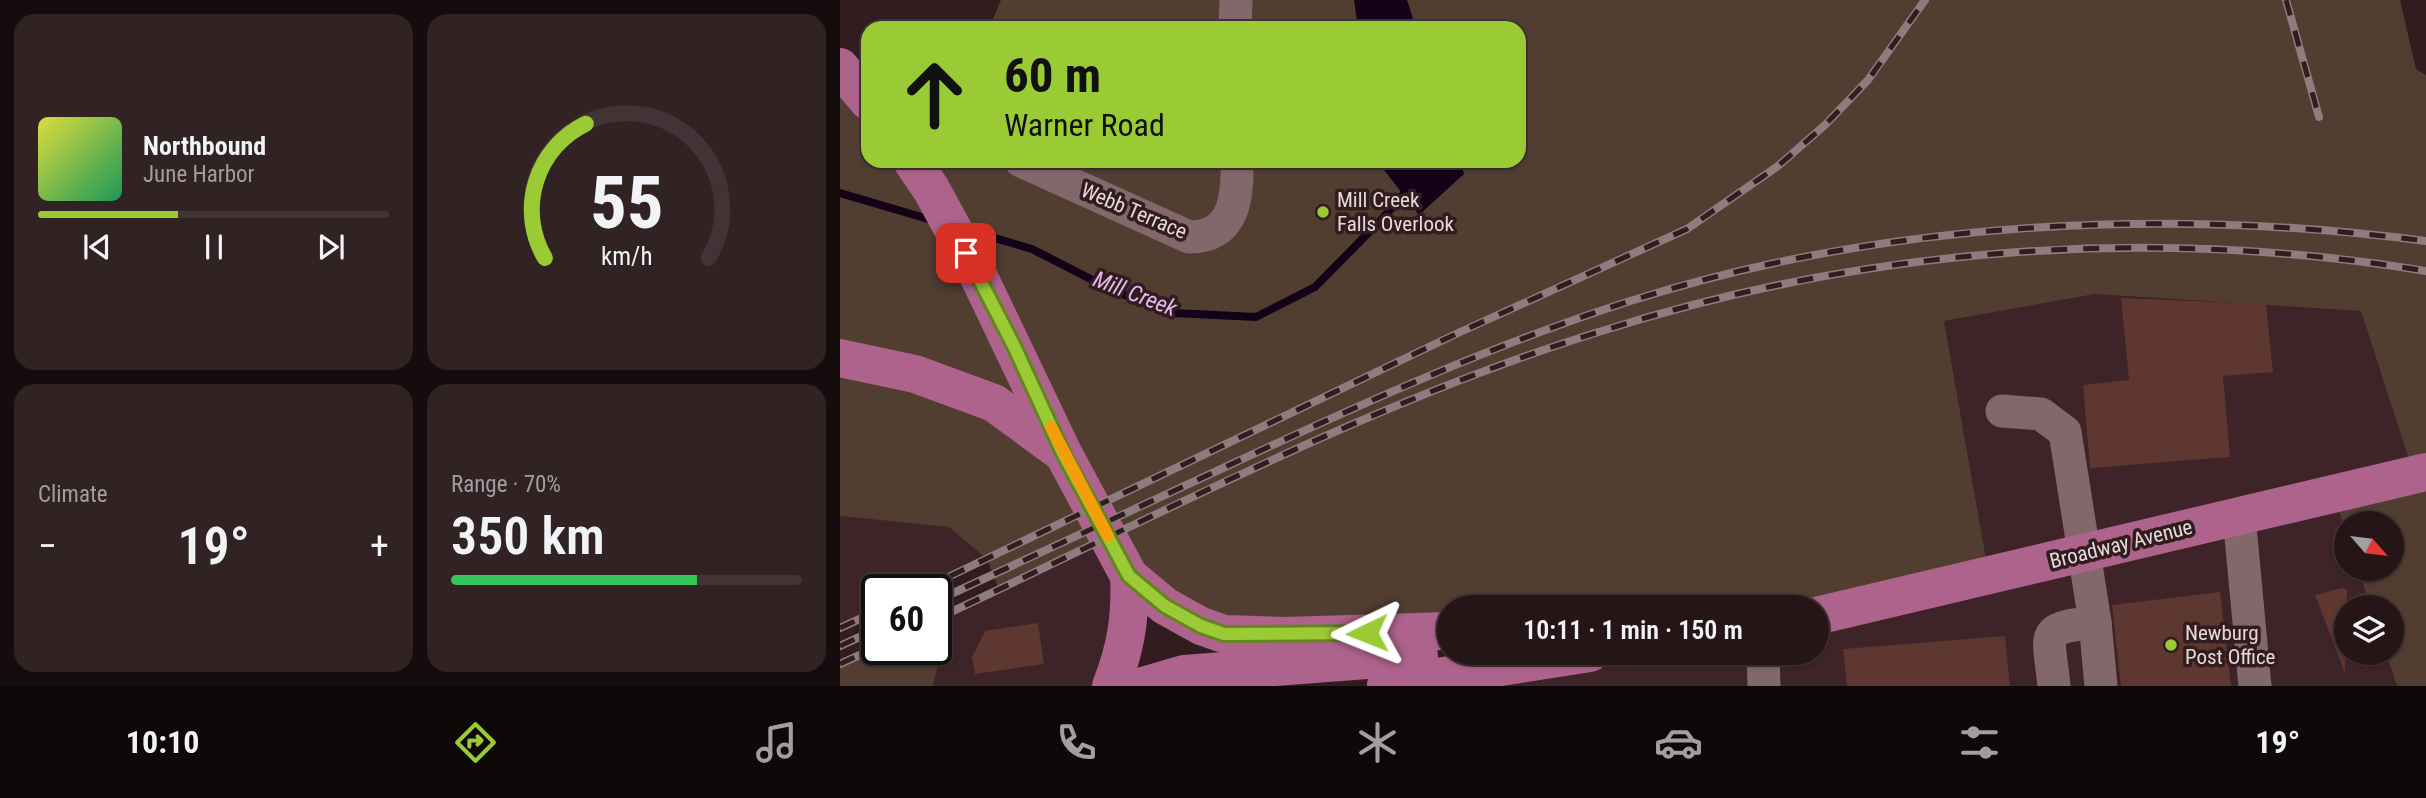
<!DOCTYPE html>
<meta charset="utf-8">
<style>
:root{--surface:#251517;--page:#312224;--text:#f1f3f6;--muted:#a39fa1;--line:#423436;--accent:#9acb35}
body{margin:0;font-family:"Roboto Condensed",sans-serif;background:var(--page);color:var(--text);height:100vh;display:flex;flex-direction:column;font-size:26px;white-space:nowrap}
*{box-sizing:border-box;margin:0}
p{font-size:23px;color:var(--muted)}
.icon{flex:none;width:38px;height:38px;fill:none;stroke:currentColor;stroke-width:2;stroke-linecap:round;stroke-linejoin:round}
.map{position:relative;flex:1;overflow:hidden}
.side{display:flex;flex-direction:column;gap:14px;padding:14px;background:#140c0d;width:840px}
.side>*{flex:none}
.banner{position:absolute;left:21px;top:21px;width:665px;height:147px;border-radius:21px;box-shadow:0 2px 5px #0004,0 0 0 2px var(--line);background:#9acb35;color:#111;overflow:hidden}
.needle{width:46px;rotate:118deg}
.controls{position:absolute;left:1494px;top:511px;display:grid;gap:14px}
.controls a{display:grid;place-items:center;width:70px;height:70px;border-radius:50%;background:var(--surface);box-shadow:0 2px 5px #0004,0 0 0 2px var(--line);font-size:35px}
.speed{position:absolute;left:21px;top:574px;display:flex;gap:14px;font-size:35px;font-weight:700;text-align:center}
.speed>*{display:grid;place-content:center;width:91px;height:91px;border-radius:50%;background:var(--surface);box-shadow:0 2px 5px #0004,0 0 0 2px var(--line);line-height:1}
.speed .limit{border:4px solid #111;border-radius:10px;background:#fff;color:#111}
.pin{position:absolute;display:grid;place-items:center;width:60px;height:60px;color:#fff;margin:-30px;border-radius:14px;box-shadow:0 4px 10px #0006}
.me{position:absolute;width:77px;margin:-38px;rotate:268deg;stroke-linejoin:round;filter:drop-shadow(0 0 5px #0008)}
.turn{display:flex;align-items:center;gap:24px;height:147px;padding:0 28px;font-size:32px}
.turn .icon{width:91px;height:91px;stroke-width:2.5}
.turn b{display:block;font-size:49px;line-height:60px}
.big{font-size:52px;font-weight:600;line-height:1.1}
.side .card{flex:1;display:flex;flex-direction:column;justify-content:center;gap:10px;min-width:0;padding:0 24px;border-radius:21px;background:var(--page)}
.side .dial{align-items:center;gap:0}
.dial svg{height:182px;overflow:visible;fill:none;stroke:var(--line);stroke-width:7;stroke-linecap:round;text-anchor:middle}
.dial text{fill:var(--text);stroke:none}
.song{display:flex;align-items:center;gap:21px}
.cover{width:84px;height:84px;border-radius:10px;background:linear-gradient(135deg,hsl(60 70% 55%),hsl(150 70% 35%))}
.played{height:7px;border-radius:4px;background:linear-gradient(90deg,var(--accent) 40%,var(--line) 40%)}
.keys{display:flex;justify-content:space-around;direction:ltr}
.heat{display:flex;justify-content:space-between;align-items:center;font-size:38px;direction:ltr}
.charge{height:10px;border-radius:5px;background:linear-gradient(90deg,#34c759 70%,var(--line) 0)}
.side .tiles{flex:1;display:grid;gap:14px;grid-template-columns:repeat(2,1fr)}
.trip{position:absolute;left:597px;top:595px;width:392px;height:70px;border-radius:35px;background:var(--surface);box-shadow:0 2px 5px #0004,0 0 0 2px var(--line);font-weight:600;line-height:70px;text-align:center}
.dock{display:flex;height:112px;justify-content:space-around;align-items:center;background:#0f0809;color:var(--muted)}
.dock .icon{width:49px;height:49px}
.dock .on{color:var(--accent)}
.dock b{font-size:32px;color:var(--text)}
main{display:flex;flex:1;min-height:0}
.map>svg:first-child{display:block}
.built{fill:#3e2328}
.green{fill:#523e31}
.water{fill:#140218}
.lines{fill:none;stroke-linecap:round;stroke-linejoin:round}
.stream{stroke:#140218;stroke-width:8}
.building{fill:#5d3730}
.minor{stroke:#82676b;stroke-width:33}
.major{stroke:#ae638c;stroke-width:38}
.rail-casing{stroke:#8e7d7f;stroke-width:8}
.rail{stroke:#311c1f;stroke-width:5;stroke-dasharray:16;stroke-linecap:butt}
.route-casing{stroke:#648422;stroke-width:18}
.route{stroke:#9acb35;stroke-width:12}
.slow{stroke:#f59e0b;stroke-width:12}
.poi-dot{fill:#9acb35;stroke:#311c1f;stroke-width:2.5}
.labels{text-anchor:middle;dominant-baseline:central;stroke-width:7;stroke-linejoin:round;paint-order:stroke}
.poi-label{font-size:21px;fill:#e7d8da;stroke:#311c1f;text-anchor:start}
.street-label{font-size:21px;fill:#e7d8da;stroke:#311c1f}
.water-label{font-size:23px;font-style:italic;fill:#e6b9ee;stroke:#311c1f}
</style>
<main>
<section class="side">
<div class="tiles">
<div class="card">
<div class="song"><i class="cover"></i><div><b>Northbound</b><p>June Harbor</p></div></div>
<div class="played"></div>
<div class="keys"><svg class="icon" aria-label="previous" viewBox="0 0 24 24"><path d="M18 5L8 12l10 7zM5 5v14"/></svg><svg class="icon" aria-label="pause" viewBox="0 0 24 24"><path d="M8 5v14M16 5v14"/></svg><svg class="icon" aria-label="next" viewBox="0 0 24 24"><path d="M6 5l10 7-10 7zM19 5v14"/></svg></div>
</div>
<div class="card dial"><svg viewBox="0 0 100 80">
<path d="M14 69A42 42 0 1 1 86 69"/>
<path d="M14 69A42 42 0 0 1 32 10" stroke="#9acb35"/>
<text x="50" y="56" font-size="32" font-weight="700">55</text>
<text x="50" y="72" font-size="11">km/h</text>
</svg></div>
<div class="card"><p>Climate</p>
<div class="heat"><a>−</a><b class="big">19°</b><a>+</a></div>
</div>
<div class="card"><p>Range · 70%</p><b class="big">350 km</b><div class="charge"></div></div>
</div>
</section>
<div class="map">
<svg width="1586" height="686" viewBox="0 0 1586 686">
<rect width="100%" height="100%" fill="#311c1f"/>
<!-- built -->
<g class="built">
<path d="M1255,294L1522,311L1574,475L1493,494L1507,535V569H1518L1531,607H1507V653H1546L1557,686H537L750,653H976L977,616L1149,576L1104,321Z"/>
<path d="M0,516L109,527L148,559L81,590H37V610L0,628Z"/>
<path d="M268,538L289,576L271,686H93L110,613Z"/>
</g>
<!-- green -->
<g class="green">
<path d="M161,0H1560L1576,69L1586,75V686H1557L1546,653H1552V607H1531L1518,569H1552V523H1507V535L1493,494L1574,475L1521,311L1255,294L1104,321L1149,576L976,607H609V631L384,634L269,538L159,590L147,559L109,527L0,516V67L28,101V161H565L624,175L620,161H679V28H149Z"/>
<path d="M110,613L93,686H0V664L37,647L96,649V619Z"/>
</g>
<!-- water -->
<g class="water">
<path d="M514,0H567L576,28H518Z"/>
<path d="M537,161H620L624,174L579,215Z"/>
</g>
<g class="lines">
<!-- stream -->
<g class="stream">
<path d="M0,193L95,221"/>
<path d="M127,230L192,249L274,291L333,313L416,317L475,287L542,219L563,195L566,186"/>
</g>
</g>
<!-- building -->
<g class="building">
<path d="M1281,298L1426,304L1433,372L1383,376L1390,457L1250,468L1243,385L1289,380Z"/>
<path d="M1502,588L1507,590L1505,673L1475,595Z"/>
<path d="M1380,592L1391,686H1281L1272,605Z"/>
<path d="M198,623L204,664L135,674L132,657L145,631Z"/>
<path d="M1165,636L1170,686H1007L1003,649Z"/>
</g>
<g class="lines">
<!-- minor -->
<g class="minor">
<path d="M395,28L396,0"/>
<path d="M181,161L349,237C394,237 398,198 397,161"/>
<path d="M1162,411L1201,414L1225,432L1255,622L1261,686"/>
<path d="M1399,516L1415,686"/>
<path d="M923,653L924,686"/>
<path d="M1214,686C1209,632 1197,629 1255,622"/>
</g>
<!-- major -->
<g class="major">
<path d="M0,67L28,101"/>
<path d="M72,161L91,189L138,275L223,453L289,576L325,606L361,626L384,634L445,636L609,631"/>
<path d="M0,358L75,374L154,403L221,452"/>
<path d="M976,616L1586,472"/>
<path d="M546,685L750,653"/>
<path d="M271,686C286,648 291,616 289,576"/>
<path d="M303,686L344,674L579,656"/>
</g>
<defs>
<g id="rail">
<path d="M1446,0L1479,117"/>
<path d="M81,590L618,333L847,229L938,166L985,125L1028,80L1085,0"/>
<path d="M96,601C191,557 286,513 381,469C514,407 647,347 787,302C1042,221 1322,207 1586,241"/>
<path d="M96,619C315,517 533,401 765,330C1030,247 1312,226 1586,271"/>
<path d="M0,628L37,611"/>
<path d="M0,646L37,629"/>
<path d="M0,664L37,647"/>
</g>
</defs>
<!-- rail casing -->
<use href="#rail" class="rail-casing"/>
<!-- rail -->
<use href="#rail" class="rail"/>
</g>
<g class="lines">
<defs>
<path id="route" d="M126,253L174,346L223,453L289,576L325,606L361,626L384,634L527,633"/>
</defs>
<!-- route casing -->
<use href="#route" class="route-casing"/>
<!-- route -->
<use href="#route" class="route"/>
<!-- slow -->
<path class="slow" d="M211,427L268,536"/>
</g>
<!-- markers -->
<g class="poi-dot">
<circle cx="483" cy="212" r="7"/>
<circle cx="1331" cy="645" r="7"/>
</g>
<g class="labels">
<!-- poi labels -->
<g class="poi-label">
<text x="497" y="200">Mill Creek<tspan x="497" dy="24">Falls Overlook</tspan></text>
<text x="1345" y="633">Newburg<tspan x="1345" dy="24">Post Office</tspan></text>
</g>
<!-- street labels -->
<g class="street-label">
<text transform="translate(294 211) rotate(23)">Webb Terrace</text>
<text transform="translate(1281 544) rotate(-14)">Broadway Avenue</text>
</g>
<!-- water labels -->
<g class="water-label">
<text transform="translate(295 294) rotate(21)">Mill Creek</text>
</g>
</g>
</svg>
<div class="controls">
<a><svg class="needle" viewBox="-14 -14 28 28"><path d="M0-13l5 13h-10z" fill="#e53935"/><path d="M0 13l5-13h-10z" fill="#a39fa1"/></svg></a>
<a><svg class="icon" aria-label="layers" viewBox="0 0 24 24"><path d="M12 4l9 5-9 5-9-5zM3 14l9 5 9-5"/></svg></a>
</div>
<div class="speed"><div class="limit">60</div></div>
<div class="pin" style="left:126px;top:253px;background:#d93025"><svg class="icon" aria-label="arrive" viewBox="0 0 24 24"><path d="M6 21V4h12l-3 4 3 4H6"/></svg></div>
<svg class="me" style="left:527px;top:633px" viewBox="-20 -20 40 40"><path d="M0-17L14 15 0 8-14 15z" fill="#9acb35" stroke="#fff" stroke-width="4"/></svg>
<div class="trip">10:11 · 1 min · 150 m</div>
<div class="banner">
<div class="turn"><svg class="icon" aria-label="ahead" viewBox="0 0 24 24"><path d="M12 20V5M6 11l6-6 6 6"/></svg><div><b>60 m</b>Warner Road</div></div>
</div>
</div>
</main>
<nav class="dock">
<b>10:10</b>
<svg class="icon on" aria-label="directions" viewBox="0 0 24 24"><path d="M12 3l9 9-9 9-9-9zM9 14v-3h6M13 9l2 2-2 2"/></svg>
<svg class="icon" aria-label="music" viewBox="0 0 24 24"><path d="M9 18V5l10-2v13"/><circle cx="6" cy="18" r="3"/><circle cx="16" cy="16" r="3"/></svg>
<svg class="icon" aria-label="phone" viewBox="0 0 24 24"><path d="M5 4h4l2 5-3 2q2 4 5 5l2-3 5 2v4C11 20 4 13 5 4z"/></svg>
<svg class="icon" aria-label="climate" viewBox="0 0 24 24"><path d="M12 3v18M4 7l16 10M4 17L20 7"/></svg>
<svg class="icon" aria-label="car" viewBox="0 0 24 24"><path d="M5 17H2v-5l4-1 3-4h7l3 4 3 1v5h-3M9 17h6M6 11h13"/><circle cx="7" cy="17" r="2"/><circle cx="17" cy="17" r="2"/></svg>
<svg class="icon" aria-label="filters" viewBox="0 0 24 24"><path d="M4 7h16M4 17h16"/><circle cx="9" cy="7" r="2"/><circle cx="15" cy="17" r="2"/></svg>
<b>19°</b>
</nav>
